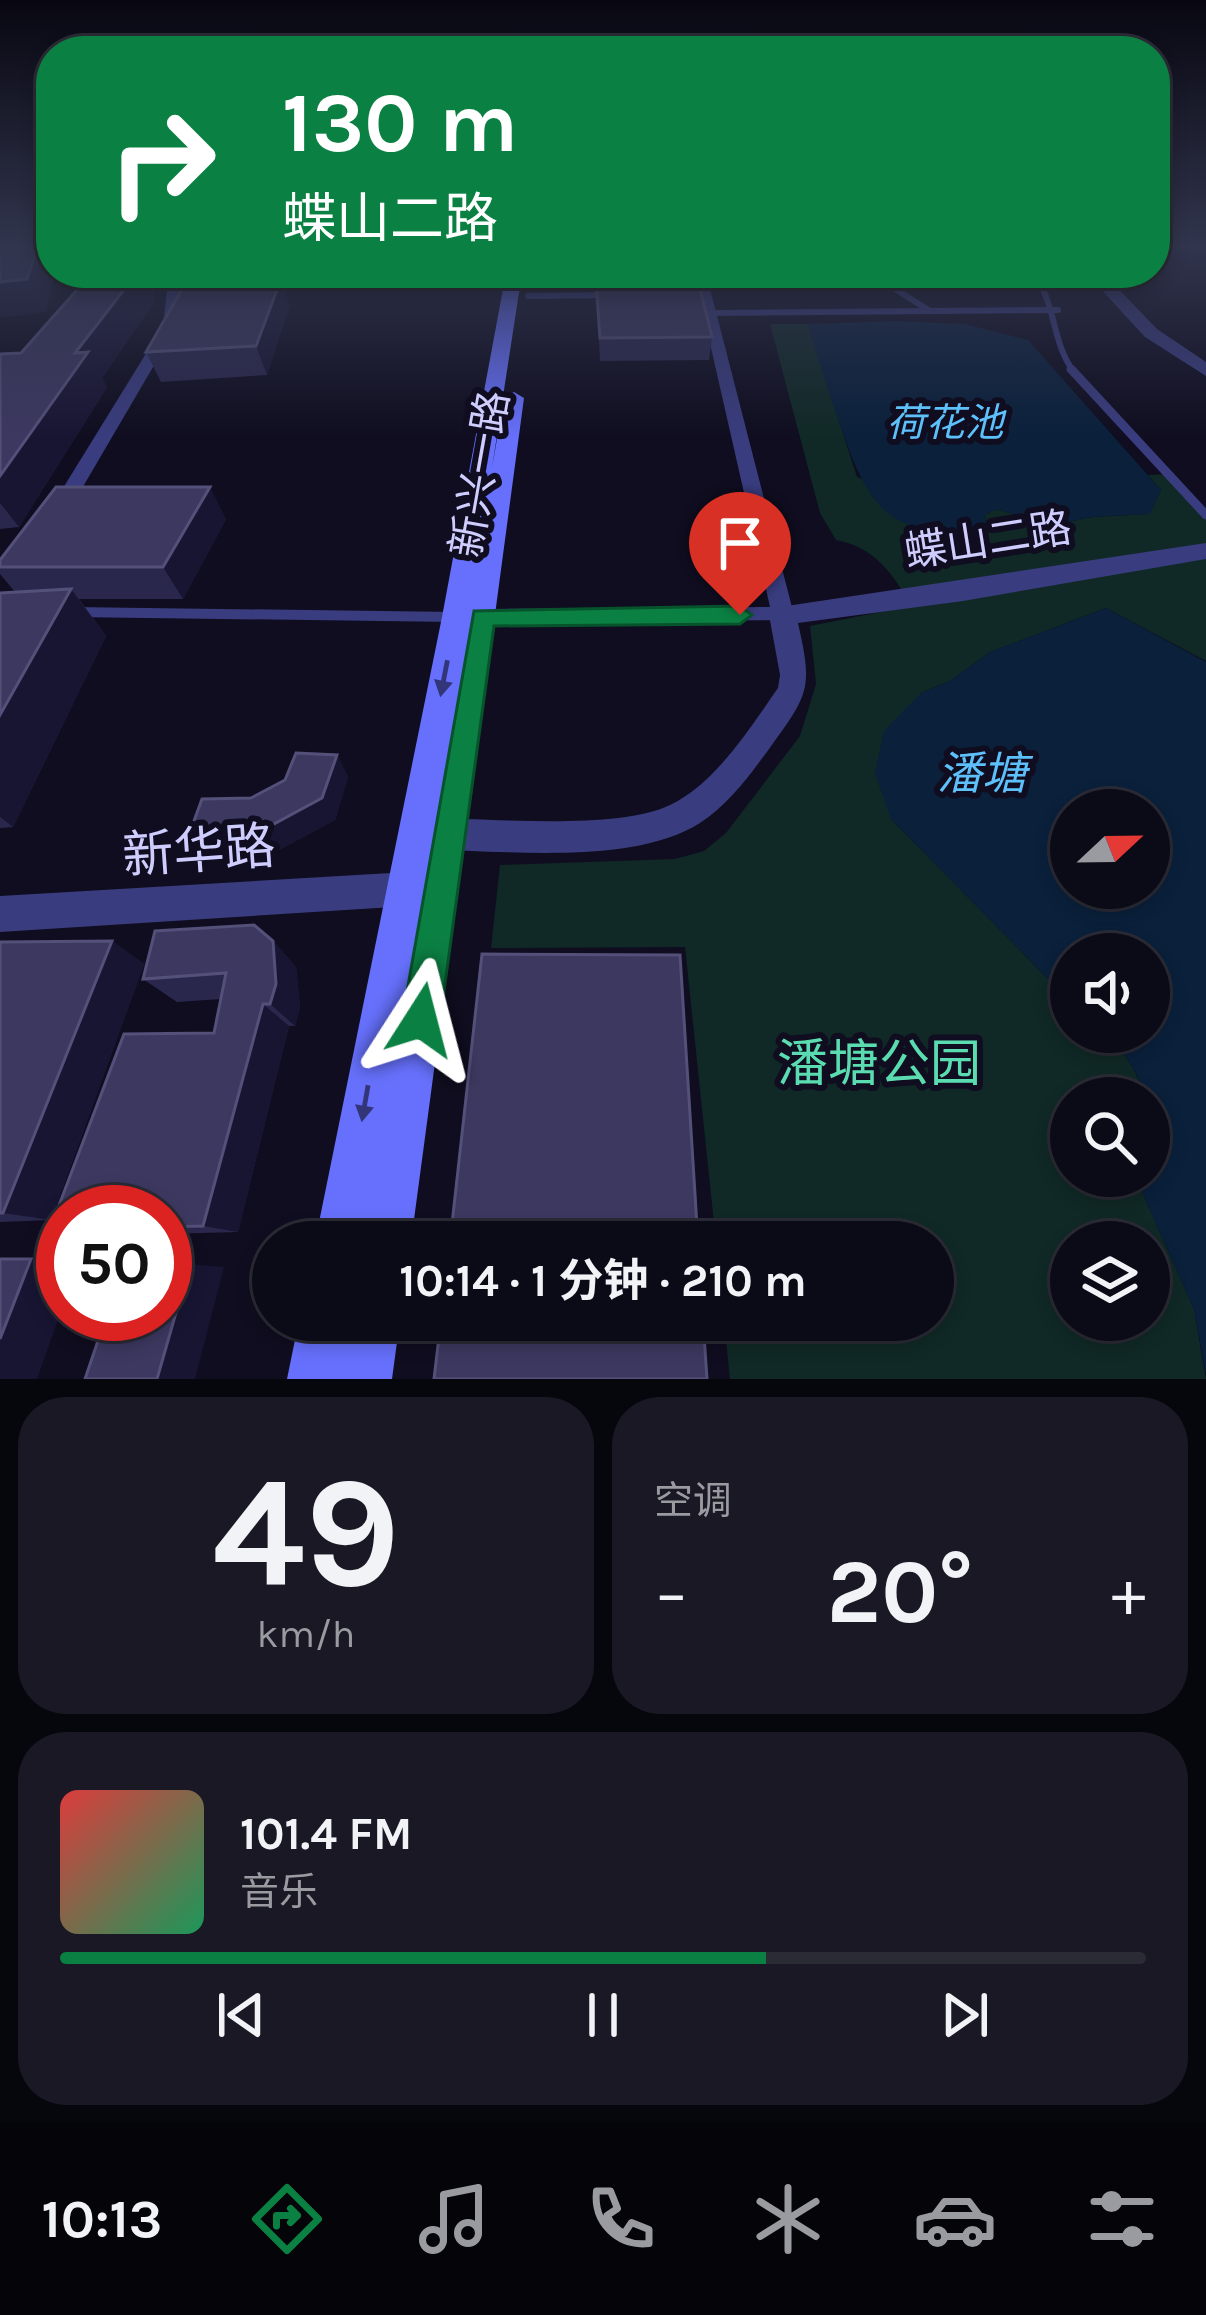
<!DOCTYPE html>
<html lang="zh">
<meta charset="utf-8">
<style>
:root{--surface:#0b0a17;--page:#191824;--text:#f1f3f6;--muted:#9a9aa1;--line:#2b2b36;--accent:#0b8043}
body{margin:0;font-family:Karla,"Noto Sans SC",sans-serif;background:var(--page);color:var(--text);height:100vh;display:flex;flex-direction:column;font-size:45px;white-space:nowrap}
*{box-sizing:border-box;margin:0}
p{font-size:39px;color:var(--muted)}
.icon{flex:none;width:66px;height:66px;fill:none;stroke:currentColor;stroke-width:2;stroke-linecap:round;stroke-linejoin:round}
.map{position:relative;height:1379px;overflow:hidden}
.details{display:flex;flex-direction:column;gap:18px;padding:18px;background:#06060d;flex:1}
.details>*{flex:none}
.hud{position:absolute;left:36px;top:36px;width:1134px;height:252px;border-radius:48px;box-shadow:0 6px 18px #0003,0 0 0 3px var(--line);background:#0b8043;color:#fff;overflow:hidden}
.needle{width:78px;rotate:68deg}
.controls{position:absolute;left:1050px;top:789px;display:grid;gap:24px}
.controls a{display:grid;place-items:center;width:120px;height:120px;border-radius:50%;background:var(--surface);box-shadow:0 6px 18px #0003,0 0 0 3px var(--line);font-size:60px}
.speed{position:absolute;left:36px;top:1185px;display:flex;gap:24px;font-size:60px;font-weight:700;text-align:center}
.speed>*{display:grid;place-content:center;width:156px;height:156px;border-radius:50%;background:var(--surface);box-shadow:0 6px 18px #0003,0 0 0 3px var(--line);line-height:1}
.speed .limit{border:18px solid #d22;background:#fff;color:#111}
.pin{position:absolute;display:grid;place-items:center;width:102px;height:102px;color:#fff;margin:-123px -51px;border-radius:50% 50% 50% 0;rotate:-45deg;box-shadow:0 0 12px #0007}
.pin .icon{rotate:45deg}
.me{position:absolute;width:132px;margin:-66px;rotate:9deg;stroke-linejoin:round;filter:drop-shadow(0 0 9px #0008)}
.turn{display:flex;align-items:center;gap:42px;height:252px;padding:0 48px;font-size:54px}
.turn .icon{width:156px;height:156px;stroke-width:2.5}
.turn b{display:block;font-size:84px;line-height:102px}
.big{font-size:90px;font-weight:700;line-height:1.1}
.details .card{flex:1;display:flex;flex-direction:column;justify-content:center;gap:18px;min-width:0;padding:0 42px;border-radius:48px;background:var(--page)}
.details .dial{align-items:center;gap:0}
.dial b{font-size:156px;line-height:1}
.song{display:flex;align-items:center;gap:36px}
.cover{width:144px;height:144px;border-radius:18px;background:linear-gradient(135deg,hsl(0 70% 55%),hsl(150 70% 35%))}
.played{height:12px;border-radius:6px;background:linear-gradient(90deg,var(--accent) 65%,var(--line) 65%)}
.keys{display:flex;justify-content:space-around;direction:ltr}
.heat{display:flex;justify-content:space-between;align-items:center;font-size:66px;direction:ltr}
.details .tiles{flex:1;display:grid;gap:18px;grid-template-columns:1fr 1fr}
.card:last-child{grid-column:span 2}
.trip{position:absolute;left:252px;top:1221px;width:702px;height:120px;border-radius:60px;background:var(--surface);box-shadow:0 6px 18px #0003,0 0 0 3px var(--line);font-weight:700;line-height:120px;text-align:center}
.menu{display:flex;height:192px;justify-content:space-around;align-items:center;background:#040409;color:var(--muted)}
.menu .icon{width:84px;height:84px}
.menu .active{color:var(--accent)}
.menu b{font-size:54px;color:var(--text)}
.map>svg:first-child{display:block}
.green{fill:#102926;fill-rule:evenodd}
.water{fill:#0a203b;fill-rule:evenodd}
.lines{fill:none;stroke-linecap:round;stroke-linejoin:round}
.service-far2{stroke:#393c7e;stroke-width:6}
.service-far1{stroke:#393c7e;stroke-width:9}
.service{stroke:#393c7e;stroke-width:10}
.minor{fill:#393c7e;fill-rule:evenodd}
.tertiary{fill:#393c7e;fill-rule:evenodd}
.secondary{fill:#6670fc;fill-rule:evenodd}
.wall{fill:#2a274d}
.shaded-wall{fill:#181533}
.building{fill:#3c3860;stroke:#535079;stroke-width:3}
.oneway{fill:#323577}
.route{fill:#0b8043;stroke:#07532c;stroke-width:3}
.labels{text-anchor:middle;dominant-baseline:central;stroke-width:12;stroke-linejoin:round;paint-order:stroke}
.far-water-label{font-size:39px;font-style:italic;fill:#5dc0fb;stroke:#0f0d1f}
.street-label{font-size:42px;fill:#cecdfe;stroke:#0f0d1f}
.water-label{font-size:45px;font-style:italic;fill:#5dc0fb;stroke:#0f0d1f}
.near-street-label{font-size:51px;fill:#cecdfe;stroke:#0f0d1f}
.near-park-label{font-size:51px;fill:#5bdcb0;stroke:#0f0d1f}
</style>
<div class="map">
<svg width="1206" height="1379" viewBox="0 0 1206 1379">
<rect width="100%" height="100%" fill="#0f0d1f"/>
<!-- green -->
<path class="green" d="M770,324H808L857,477L986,524L985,515L996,509L1021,516L1039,528L1092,517L1149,514L1161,490L1148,475L1171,474L1206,516V661L1106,608L990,652L950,681L921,693L891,819L1071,1002V1032H1103C1125,1052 1137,1070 1145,1098H1071V1176H1135L1194,1309L1206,1379H730L724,1320H933V1242H716L685,947L491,948L500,865L675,859L704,851L726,833L800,736L816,684L810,626L911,606C893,573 874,547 836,540L820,513ZM1071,1242H1149V1320H1071Z"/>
<!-- water -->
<g class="water">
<path d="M897,321L965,324L1028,340L1161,490L1150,514L1092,517L1038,528L1021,516L996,509L985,515L986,525C898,543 870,513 843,433C830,396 818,361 808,324Z"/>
<path d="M1106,608L1206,662V1374L1194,1309L1135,1176H1149C1149,1114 1153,1077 1103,1032H1149V954H1071V1002L891,819L875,773L884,731L921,693L950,681L990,652ZM1071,810H1149V888H1071Z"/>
</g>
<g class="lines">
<!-- service-far2 -->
<g class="service-far2">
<path d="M870,273L930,311"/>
<path d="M1033,273C1057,304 1051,342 1074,372"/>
<path d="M881,280L922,273"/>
<path d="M528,296L611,295"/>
<path d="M709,313L1058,310"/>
</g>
<!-- service-far1 -->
<path class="service-far1" d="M1071,369L1206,515"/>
<!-- service -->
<path class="service" d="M73,612L455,617"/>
<!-- minor -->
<g class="minor">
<path d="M169,273H181L177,326L67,514L57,520L50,518L47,514L163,326Z"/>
<path d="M694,273H706L794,615L791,620L475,622L472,617L475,612L483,609L770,607Z"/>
</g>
<!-- tertiary -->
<g class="tertiary">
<path d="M1086,273H1103L1157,329L1206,362V376L1145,337Z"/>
<path d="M1206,543V559L963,601L798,623C813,689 809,694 769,749C750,775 728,805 700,823C632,866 506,850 427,850L415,845L409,834L415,823L427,818C489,818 617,831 670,805C716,783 750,728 778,688L780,675L769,615L773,608Z"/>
<path d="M425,871L438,876L443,888L438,900L425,905L0,932V896Z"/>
</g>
<!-- secondary -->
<g class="secondary">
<path d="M506,273H522L492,468L504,398L514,392L524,398L411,1242H315L442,617Z"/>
<path d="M299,1320H400L392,1379H287Z"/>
</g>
</g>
<!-- wall -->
<g class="wall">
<path d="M92,273H154V302L102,378L107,387L19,527L0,529V354L21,353Z"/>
<path d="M281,279L289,307L267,375L161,382L146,352Z"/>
<path d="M596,282L712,337L709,360L600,361Z"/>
<path d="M226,519L183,599H79L106,636L13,827L0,828V593L15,592L0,574V560Z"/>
<path d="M337,755L348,777L335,820L262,859L206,861L187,840Z"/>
<path d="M254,925L273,941L296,967L300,1007L295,1026H289L238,1232L165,1234V1212H63V1231L50,1229L124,1034L214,1033L221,999L177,1002L143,979L155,931Z"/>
<path d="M112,941L144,964L51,1220L0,1222V942Z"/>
</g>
<!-- shaded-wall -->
<g class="shaded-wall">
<path d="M0,245H51V273H55L46,312L0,318Z"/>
<path d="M137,273H154V302L102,378L107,387L19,527L0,503V476L75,353Z"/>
<path d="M281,279L289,307L267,375L256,346Z"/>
<path d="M210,487L226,519L183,599L163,567Z"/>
<path d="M71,589L106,636L13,827L0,817V715Z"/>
<path d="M337,755L348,777L335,820L262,859L246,839Z"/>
<path d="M112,941L144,964L51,1220L3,1213Z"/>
<path d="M273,941L296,967L300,1007L295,1026L270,1004Z"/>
<path d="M263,1004L289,1026L238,1232L203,1226Z"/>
<path d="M31,1259L63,1261V1306L37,1379H0V1339Z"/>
<path d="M190,1264L224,1267L195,1379H157Z"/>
</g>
<!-- building -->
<g class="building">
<path d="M0,245H38L27,279L0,282Z"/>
<path d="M92,273H137L75,353L88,352L0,476V354L21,353Z"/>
<path d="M281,279L256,346L146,352L185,284Z"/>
<path d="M698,281L712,337L600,338L596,282Z"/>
<path d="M56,487H210L163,567H0V560Z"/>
<path d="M71,589L0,715V593Z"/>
<path d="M296,753L337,755L322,798L246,839L187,840L202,799L251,798L285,780Z"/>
<path d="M254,925L273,941L276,984L270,1004H263L203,1226L165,1227V1212H63V1229H50L124,1034L214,1033L226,973L143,979L155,931Z"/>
<path d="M112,941L3,1213H0V942Z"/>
<path d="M482,954L680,955L698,1242H450Z"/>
<path d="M0,1259H31L0,1339Z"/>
<path d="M190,1264L157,1379H85L107,1314H165V1265Z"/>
<path d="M441,1320H703L707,1379H434Z"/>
</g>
<!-- one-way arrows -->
<defs><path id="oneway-solid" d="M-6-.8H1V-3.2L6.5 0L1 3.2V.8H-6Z" transform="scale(3)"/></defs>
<g class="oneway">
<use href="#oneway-solid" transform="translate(444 678) rotate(101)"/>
<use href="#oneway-solid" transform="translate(365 1103) rotate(100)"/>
</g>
<!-- sky -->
<linearGradient id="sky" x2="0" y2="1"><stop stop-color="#080711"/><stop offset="0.56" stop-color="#31354d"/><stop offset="1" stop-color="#31354d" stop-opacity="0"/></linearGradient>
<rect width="1206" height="439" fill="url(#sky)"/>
<!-- route -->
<path class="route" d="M740,606L752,615L740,624L494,626L440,1020L434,1033L421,1039L407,1033L402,1020L474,611Z"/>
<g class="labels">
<!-- far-water labels -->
<g class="far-water-label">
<text x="945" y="423">荷花池</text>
</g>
<!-- street labels -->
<g class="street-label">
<text transform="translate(480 474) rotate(-80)">新兴一路</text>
<text transform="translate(988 540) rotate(-9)">蝶山二路</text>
</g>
<!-- water labels -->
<g class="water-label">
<text x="982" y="774">潘塘</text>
</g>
<!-- near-street labels -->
<g class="near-street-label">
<text transform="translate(199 851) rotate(-4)">新华路</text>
</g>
<!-- near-park labels -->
<g class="near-park-label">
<text x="879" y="1064">潘塘公园</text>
</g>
</g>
</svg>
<div class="controls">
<a><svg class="needle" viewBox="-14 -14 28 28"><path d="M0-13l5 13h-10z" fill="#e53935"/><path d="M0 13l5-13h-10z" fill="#9a9aa1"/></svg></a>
<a><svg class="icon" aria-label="sound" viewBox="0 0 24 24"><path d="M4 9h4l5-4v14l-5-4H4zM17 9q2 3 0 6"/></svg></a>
<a><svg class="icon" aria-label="search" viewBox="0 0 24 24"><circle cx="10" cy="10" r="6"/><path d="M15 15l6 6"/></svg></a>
<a><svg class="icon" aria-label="layers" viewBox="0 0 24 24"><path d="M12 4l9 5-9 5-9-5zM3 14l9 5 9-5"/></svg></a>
</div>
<div class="speed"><div class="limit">50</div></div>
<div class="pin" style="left:740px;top:615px;background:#d93025"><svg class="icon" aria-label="arrive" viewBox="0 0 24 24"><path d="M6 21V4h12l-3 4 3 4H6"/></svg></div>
<svg class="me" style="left:421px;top:1020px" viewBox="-20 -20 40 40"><path d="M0-17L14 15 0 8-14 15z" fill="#0b8043" stroke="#fff" stroke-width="4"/></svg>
<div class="trip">10:14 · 1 分钟 · 210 m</div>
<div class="hud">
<div class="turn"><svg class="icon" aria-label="right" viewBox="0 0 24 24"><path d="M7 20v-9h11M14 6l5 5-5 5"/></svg><div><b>130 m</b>蝶山二路</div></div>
</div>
</div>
<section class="details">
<div class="tiles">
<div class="card dial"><b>49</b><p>km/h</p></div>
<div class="card"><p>空调</p>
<div class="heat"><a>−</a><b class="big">20°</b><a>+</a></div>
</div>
<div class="card">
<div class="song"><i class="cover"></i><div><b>101.4 FM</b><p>音乐</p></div></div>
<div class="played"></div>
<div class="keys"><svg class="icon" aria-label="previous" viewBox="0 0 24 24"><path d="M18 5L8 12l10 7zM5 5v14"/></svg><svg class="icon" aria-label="pause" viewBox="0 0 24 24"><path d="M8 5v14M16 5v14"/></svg><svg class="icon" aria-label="next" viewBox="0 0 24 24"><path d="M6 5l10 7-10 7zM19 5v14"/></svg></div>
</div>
</div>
</section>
<nav class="menu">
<b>10:13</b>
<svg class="icon active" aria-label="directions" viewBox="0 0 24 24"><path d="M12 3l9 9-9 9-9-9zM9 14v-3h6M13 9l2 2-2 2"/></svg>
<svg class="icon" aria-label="music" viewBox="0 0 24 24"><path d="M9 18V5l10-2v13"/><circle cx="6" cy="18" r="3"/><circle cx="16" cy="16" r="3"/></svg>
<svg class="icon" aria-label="phone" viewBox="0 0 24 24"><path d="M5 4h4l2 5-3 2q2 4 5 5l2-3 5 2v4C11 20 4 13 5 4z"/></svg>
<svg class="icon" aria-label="climate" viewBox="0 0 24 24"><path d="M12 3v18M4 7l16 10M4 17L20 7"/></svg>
<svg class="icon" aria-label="car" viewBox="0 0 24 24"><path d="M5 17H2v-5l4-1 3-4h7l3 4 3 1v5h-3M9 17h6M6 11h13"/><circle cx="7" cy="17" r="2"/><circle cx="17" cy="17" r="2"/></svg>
<svg class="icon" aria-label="filters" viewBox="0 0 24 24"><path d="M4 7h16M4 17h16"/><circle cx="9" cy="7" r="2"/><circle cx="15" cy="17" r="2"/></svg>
</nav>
